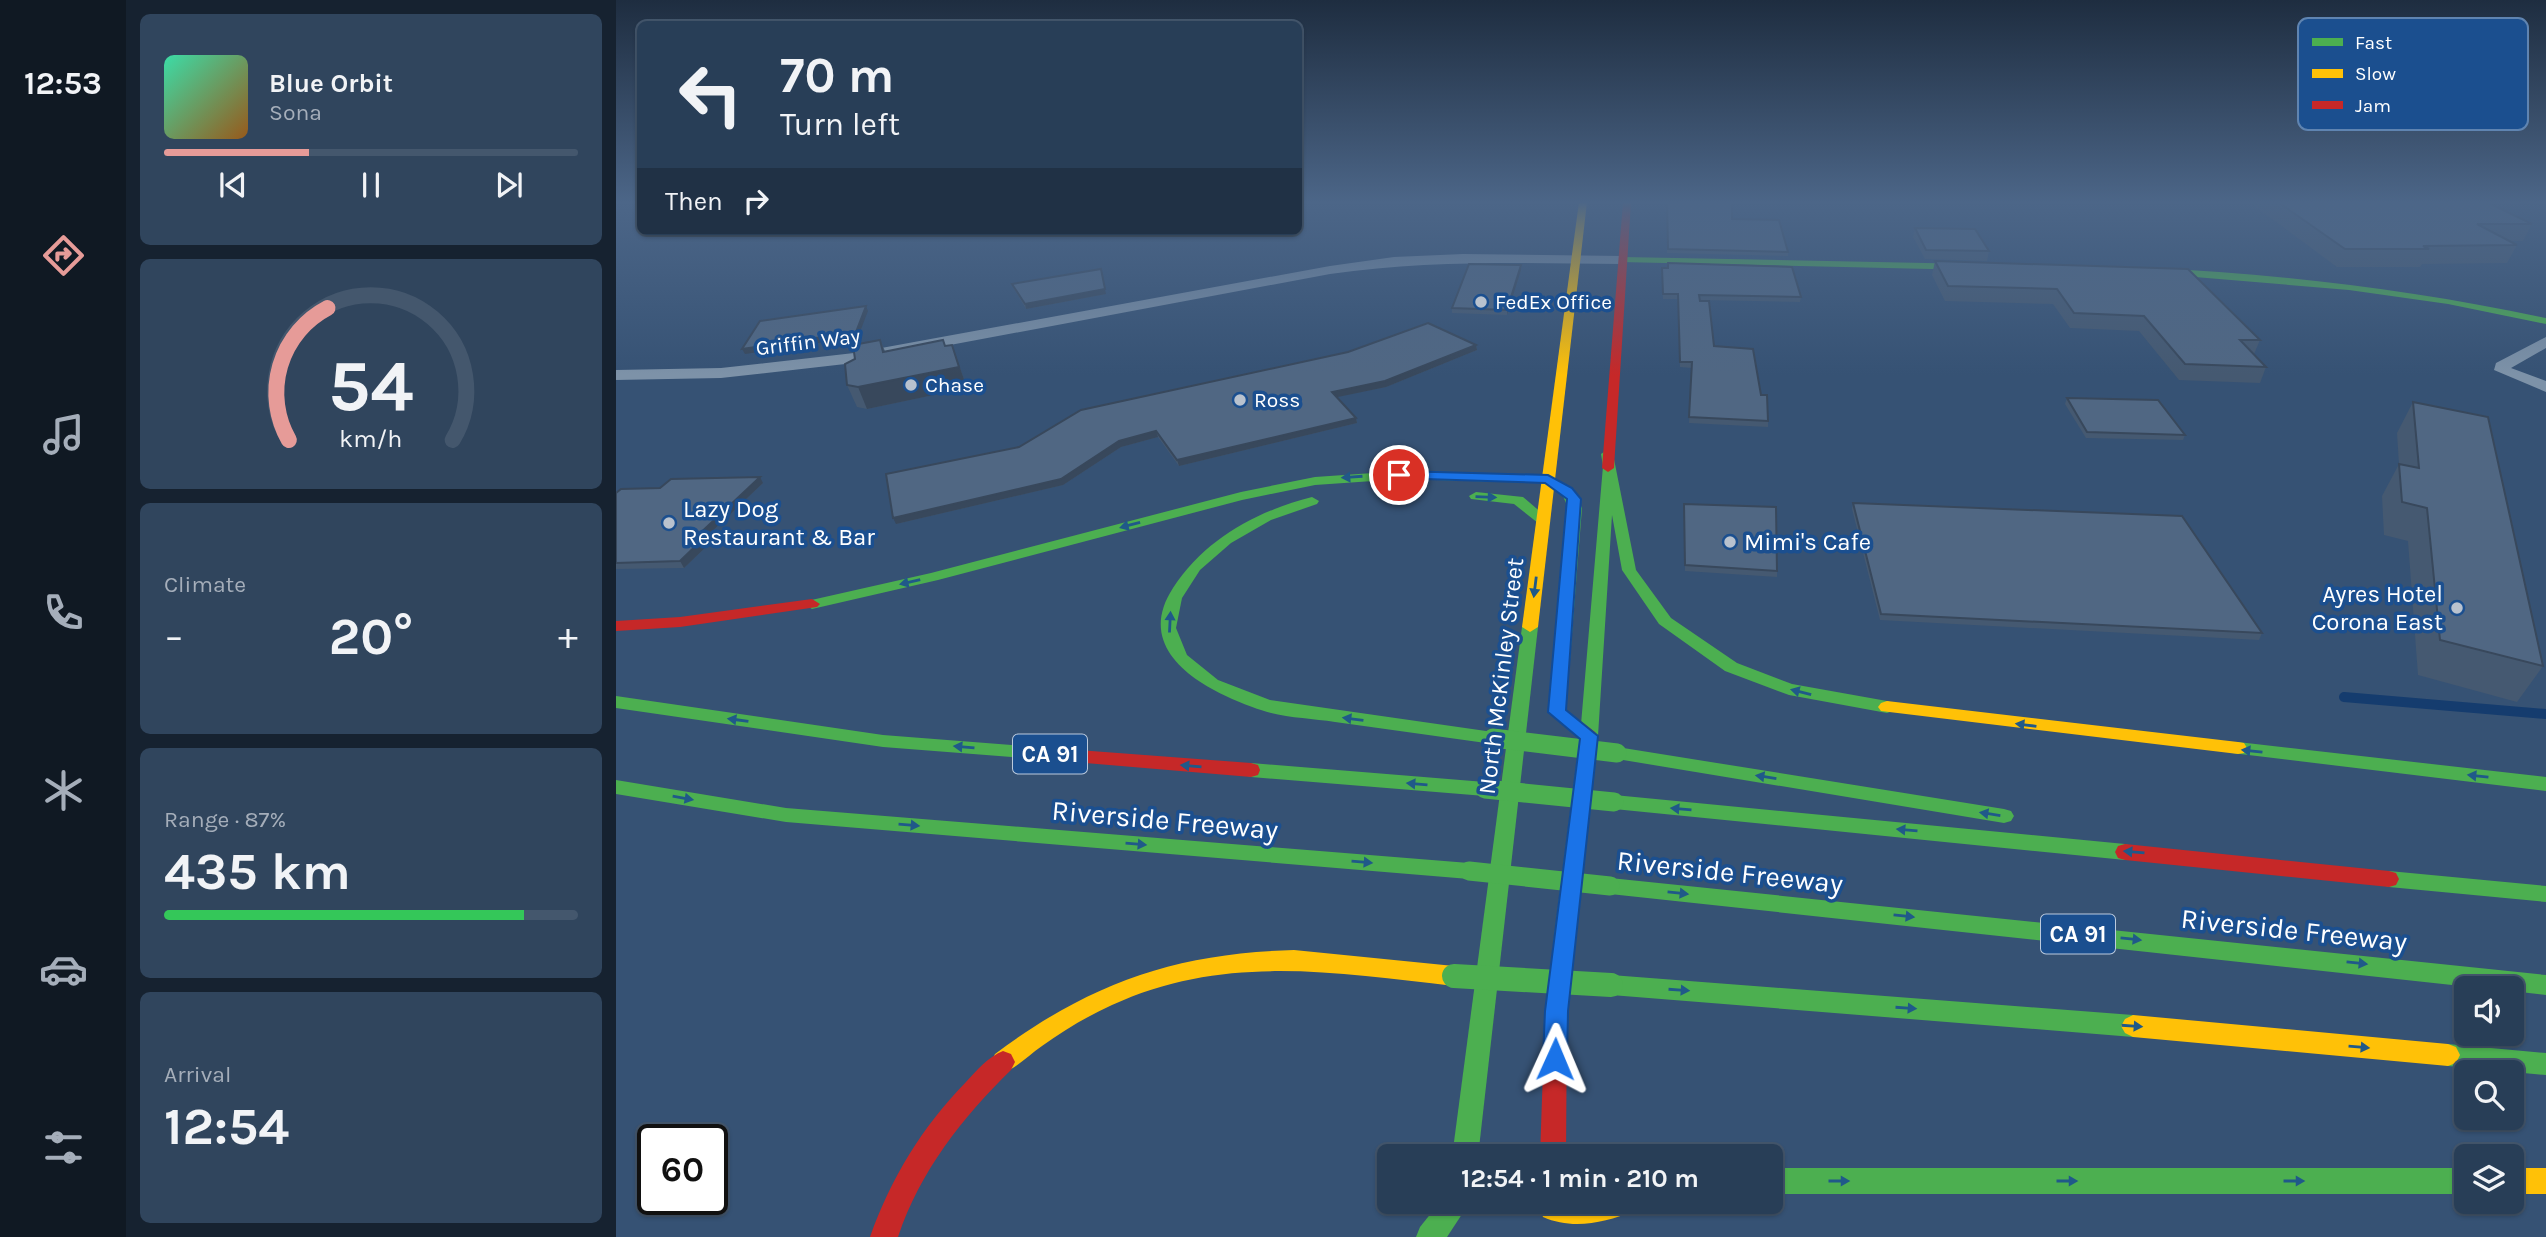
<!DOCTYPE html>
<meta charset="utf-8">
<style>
:root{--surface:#283e57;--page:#30455d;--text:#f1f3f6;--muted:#a5aeba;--line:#44576d;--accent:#e69b98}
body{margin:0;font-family:Karla,sans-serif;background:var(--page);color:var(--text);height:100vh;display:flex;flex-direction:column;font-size:26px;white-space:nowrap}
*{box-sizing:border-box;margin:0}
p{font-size:23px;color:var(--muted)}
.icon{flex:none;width:38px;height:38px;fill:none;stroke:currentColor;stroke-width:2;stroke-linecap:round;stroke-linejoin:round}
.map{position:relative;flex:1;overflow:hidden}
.sheet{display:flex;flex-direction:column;gap:14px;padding:14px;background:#162230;width:490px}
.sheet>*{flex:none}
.hud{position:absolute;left:21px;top:21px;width:665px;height:214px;border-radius:10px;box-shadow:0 2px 5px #0004,0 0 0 2px var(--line);background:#283e57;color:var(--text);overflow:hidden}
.buttons{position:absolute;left:1838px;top:976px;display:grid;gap:14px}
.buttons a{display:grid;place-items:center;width:70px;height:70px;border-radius:10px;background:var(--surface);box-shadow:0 2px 5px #0004,0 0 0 2px var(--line);font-size:35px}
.speed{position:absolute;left:21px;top:1124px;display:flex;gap:14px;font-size:35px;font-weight:700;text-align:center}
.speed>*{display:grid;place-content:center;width:91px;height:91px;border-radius:50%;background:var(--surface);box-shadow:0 2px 5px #0004,0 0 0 2px var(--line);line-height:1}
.speed .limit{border:4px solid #111;border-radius:10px;background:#fff;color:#111}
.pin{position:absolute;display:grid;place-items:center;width:60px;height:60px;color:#fff;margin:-30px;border:4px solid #fff;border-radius:50%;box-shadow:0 2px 7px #0007}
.me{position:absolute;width:77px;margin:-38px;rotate:1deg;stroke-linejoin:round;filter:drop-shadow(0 0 5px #0008)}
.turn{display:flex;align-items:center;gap:24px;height:147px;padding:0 28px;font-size:32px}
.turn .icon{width:91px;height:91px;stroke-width:2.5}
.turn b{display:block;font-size:49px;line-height:60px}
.then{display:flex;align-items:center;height:66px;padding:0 28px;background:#0003;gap:14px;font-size:26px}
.big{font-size:52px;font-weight:700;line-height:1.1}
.sheet .tile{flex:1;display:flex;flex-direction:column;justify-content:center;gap:10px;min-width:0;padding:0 24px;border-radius:10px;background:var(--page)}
.sheet .dial{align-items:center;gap:0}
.dial svg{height:182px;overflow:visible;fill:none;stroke:var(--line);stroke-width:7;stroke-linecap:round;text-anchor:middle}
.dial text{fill:var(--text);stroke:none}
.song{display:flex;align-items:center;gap:21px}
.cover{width:84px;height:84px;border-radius:10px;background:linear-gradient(135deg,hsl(160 70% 55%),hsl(30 70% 35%))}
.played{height:7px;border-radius:4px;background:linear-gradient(90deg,var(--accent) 35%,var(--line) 35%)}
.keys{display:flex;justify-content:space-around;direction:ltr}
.heat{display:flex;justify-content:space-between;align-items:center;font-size:38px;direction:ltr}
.charge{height:10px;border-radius:5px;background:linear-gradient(90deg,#34c759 87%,var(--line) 0)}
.trip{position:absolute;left:761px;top:1144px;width:406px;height:70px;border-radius:10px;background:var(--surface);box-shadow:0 2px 5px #0004,0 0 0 2px var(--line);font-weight:700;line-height:70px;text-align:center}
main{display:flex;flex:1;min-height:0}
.dock{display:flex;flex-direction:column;width:126px;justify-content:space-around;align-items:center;background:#101923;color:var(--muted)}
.dock .icon{width:49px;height:49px}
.dock .selected{color:var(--accent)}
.dock b{font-size:32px;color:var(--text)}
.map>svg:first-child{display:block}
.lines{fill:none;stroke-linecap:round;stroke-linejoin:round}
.stream{stroke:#153c6e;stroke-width:10}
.street{fill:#7d92a8;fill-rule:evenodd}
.fast{fill:#4caf50;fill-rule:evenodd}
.slow{fill:#ffc107;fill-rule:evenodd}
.jam{fill:#c62828;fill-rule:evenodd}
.fast-bridge-far1{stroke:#4caf50;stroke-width:19}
.fast-bridge{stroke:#4caf50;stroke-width:24}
.wall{fill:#455971}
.shaded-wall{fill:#38485c}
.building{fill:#506783;stroke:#38485c;stroke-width:2}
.oneway{fill:#205989}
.route{fill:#1a73e8;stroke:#114b97;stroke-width:2}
.poi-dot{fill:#b9c2ce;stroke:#1b4f8f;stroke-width:2.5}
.labels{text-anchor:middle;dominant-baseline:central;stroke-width:7;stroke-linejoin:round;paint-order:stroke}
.far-poi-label{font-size:21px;fill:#fff;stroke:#1b4f8f;text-anchor:start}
.far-street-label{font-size:21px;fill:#fff;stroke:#1b4f8f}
.shield{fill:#1b4f8f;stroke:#bbcadd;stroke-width:2}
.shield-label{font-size:23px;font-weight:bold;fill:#fff}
.poi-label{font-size:24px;fill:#fff;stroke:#1b4f8f;text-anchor:start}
.street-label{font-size:24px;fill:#fff;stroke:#1b4f8f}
.near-street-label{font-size:28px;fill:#fff;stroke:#1b4f8f}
.key{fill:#1b4f8f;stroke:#5f84b1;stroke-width:2}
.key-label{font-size:19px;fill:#fff}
</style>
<main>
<nav class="dock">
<b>12:53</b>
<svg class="icon selected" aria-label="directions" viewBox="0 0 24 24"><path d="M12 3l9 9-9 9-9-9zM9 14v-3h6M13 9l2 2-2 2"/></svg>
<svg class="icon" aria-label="music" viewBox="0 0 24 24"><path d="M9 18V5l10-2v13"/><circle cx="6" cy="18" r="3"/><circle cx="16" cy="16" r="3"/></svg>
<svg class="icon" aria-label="phone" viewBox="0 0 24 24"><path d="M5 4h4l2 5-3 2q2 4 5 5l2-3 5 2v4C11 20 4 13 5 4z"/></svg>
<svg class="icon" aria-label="climate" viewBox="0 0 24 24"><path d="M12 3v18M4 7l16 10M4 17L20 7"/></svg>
<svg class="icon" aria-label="car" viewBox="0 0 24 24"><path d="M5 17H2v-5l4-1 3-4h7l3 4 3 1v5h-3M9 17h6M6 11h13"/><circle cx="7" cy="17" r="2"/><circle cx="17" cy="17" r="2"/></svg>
<svg class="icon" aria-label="filters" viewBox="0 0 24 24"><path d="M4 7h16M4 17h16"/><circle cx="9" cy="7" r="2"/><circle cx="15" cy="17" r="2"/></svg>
</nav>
<section class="sheet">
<div class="tile">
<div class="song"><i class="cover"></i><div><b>Blue Orbit</b><p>Sona</p></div></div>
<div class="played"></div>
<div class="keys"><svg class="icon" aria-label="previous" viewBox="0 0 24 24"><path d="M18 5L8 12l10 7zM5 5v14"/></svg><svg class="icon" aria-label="pause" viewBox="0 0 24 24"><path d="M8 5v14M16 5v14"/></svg><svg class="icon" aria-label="next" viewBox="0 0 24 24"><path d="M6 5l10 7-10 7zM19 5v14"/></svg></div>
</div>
<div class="tile dial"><svg viewBox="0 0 100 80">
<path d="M14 69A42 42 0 1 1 86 69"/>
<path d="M14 69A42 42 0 0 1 31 11" stroke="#e69b98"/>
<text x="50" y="56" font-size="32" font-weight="700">54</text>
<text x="50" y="72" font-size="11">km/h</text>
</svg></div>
<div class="tile"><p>Climate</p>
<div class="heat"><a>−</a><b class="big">20°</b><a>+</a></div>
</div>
<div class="tile"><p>Range · 87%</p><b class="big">435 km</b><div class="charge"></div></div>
<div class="tile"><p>Arrival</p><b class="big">12:54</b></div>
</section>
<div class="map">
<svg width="1930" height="1237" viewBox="0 0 1930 1237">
<rect width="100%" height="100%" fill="#365274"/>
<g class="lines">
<!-- stream -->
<path class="stream" d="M1728,697L1930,714"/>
<!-- street -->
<g class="street">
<path d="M847,254L1007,256L1014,260L1007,264C908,263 812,260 714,274L238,363L105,378L0,380V370L105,368L238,353L714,266L778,257Z"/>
<path d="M1930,337V348L1895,368L1930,381V392L1878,370L1880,363Z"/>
</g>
<!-- fast -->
<g class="fast">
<path d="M1007,257L1359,264L1364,267L1359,270L1004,262V258Z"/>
<path d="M1534,268C1668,274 1799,290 1930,318V324L1832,304L1733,290L1531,273L1529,271Z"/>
<path d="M991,450L997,454L1020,570L1055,618L1121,663L1176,684L1271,701L1277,703L1280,707L1277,711L1271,713L1173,695L1109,671L1043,624L1006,570L996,515L982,736L959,945L956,952L948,954L940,952L937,945L964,736L987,466L985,454Z"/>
<path d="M786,471L932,475L958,491L966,508L954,659L952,663L946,664L938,659L952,508L947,496L929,483L786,479L699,485L626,500L322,580L196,609L188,604L191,601L315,573L625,492L699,477Z"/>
<path d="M860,492L907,497L934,520L932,523H922L898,504L855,499L853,496Z"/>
<path d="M696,497L703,501L701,504L655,520L615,543L584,570L566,598L560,628L571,655L602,680L654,700L877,732L883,734L886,738L883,742L877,744C824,737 772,729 719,722C695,718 668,718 645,710C594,693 514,654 557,588C589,539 641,511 696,497Z"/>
<path d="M914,622L922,627L862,1157H836L906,627Z"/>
<path d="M0,696L267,735L422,747L428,748L431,753L428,758L422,759L267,747L0,708Z"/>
<path d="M1622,742L1930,777V791L1616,753L1613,748L1616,743Z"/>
<path d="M1001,747L1388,809L1395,811L1398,816L1395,821L1388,823L995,758L992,753L995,748Z"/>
<path d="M635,763L869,782L876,784L878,789L876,794L869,796L635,777L628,775L626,770L628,765Z"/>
<path d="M0,780L170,808L853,863L860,865L863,871L860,877L853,879L170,822L0,794Z"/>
<path d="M998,795L1509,844L1516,846L1519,852L1516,858L1509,860L998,809L991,807L988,802L991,797Z"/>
<path d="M1773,871L1930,886V902L1773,887L1766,885L1763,879L1766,873Z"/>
<path d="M994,878L1930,975V995L1895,991V989H1873L994,894L987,892L984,886L987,880Z"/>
<path d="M995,975L1517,1015L1525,1019L1529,1026L1525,1033L1517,1037L995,995L987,992L984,985L987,978Z"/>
<path d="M1832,1044L1930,1053V1075L1832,1066L1824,1063L1820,1055L1824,1047Z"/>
<rect x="1155" y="1168" width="695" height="26"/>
<path d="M824,1202H854L831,1237H800L804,1227Z"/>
</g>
<!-- slow -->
<g class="slow">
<path d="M963,202H971L922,627L914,632L906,627Z"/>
<path d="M1271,701L1622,742L1628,743L1631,748L1628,753L1622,754L1265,711L1262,707L1265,703Z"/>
<path d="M678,950L838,966L846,969L849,976L846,983L838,986C719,973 609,953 496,1005C472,1016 448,1030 426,1046C413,1055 402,1067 387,1073L379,1070L375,1062L379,1054C474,983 559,953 678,950Z"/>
<path d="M1517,1015L1832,1044L1840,1047L1844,1055L1840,1063L1832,1066L1517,1037L1509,1033L1505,1026L1509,1019Z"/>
<rect x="1895" y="1168" width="35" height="26"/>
<path d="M925,1202H1021L1017,1211C989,1223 956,1230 927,1217L923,1208Z"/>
</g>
<!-- jam -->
<g class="jam">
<path d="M1007,202H1015L998,468L992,472L986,468Z"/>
<path d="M196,599L204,604L201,607L64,627L0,631V621L64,617Z"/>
<path d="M946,654L954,659L950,710L979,732L982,736L979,740H967L932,712L938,659Z"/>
<path d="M422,747L635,763L642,765L644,770L642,775L635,777L422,759L416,758L413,753L416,748Z"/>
<path d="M1509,844L1773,871L1780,873L1783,879L1780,885L1773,887L1509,860L1502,858L1499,852L1502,846Z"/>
<path d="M948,936L956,938L959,945L951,1011L950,1157H924L929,1011L937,945L940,938Z"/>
<path d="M387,1051L395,1054L399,1062L395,1070C346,1118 304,1171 282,1237H254C275,1178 306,1127 350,1082C361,1070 372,1057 387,1051Z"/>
</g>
<!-- fast-bridge-far1 -->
<g class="fast-bridge-far1">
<path d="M877,738L1001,753"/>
<path d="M869,789L998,802"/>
<path d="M853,871L994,886"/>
</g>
<!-- fast-bridge -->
<path class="fast-bridge" d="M838,976L995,985"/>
</g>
<!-- wall -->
<g class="wall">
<path d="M1051,202L1116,219L1172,252V256L1051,253Z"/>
<path d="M1633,202H1871L1916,224L1907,241H1894L1901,245L1891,263L1806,264L1804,267H1721Z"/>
<path d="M1299,228L1373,251L1371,261L1309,259L1297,237Z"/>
<path d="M1319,261L1572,269L1644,340L1638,354L1650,367L1644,383L1563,380L1523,331L1454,328L1437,304L1329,301L1316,275Z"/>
<path d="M1046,268L1185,297L1184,302L1084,300L1098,346L1145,395L1152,421V427L1073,423L1076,368L1064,367L1062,299H1047Z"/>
<path d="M905,270L891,315L836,313V308Z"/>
<path d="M396,284L490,294L410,309L398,289Z"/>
<path d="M264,340L269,351L336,345L351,388L251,409L241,407L231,385Z"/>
<path d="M860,345L861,350L770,387L720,397L740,418L741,423L563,466L542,437L505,447L447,485L280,524L403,447Z"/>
<path d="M1451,398L1569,435L1567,440L1470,438L1449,404Z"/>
<path d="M1797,402L1927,666L1901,702L1802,675L1792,541L1768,535L1766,496L1783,464L1781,433Z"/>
<path d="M147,483L89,538L93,544L68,568L0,569V493L44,488Z"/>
<path d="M1237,503L1646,633L1643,640L1264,620L1236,509Z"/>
<path d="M1068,504L1161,571V577L1069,571Z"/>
</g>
<!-- shaded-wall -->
<g class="shaded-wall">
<path d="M905,265V270L891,315V310Z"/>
<path d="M485,269L490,294L410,309L409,304Z"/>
<path d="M250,306L252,311L242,337L129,354L126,349Z"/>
<path d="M336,345L351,388L251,409L242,387Z"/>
<path d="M860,345L861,350L770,387L717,398L716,392Z"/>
<path d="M740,418L741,423L563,466L561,460Z"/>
<path d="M540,431L542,437L505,447L447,485L280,524L277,518L503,441Z"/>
<path d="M144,477L147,483L89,538L93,544L68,568L64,561L79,538Z"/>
</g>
<!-- building -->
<g class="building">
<path d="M1051,202H1116V219L1163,220L1172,252L1052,249Z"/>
<path d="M1662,202H1871L1916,224H1861L1901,245L1807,246L1813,249H1729Z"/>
<path d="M1299,228L1359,229L1373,251L1310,250Z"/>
<path d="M1319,261L1572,269L1644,340H1624L1650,367L1569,364L1528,316L1458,313L1441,289L1332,286Z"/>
<path d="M1052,263L1176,267L1185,297L1083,295L1084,301H1093L1098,346L1137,349L1145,395H1151L1152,421L1073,417L1076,362H1064L1062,294H1047L1046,268H1052Z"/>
<path d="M853,264L905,265L891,310L836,308Z"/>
<path d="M485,269L489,289L409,304L396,284Z"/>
<path d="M250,306L240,332L126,349L144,321Z"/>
<path d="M812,323L860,345L769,381L716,392L740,418L561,460L540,431L503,441L445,479L277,518L270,474L403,447L465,410L732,352Z"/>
<path d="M264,340L267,352L327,340L329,346L336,345L343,367L242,387L231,385L229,364L239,359L237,345Z"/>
<path d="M1451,398L1542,400L1569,435L1471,432Z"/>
<path d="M1797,402L1872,417L1927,666L1824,640L1811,508L1786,502L1783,464L1803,468Z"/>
<path d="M144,477L79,538L89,537L64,561L0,563V493L5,489L44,488L55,479Z"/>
<path d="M1237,503L1566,516L1646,633L1265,614Z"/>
<path d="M1068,504L1160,507L1161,571L1069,565Z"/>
</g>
<!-- one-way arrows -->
<defs><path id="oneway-solid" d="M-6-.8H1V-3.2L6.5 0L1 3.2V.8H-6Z" transform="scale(1.75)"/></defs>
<g class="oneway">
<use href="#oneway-solid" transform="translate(736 477) rotate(176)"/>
<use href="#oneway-solid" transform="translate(870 497) rotate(2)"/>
<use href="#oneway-solid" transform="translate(514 525) rotate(165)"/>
<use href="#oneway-solid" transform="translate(294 582) rotate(167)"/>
<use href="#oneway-solid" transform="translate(919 587) rotate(97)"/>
<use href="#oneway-solid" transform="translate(554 622) rotate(-87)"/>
<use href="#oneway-solid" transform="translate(1185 692) rotate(-166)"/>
<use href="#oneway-solid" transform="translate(737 719) rotate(-173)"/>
<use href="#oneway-solid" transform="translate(122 720) rotate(-172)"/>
<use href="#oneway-solid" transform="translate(1410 725) rotate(-173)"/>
<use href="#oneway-solid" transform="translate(348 747) rotate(-175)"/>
<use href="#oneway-solid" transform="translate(1636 751) rotate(-174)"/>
<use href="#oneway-solid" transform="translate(575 766) rotate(-175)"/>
<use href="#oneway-solid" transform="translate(1862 776) rotate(-174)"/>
<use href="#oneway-solid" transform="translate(1150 777) rotate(-171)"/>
<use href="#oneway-solid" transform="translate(801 784) rotate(-175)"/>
<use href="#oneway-solid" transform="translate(67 798) rotate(10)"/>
<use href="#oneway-solid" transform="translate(1065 809) rotate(-175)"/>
<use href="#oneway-solid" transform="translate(1374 814) rotate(-171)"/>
<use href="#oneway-solid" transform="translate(293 825) rotate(5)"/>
<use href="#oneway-solid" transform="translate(1291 830) rotate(-175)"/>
<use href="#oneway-solid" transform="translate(520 844) rotate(5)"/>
<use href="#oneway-solid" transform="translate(1518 852) rotate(-175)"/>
<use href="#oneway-solid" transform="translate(746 862) rotate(5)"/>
<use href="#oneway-solid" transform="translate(1062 893) rotate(6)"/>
<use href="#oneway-solid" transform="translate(1288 916) rotate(6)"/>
<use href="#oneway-solid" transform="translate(1515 939) rotate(6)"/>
<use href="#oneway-solid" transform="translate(1741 963) rotate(6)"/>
<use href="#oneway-solid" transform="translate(1063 990) rotate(4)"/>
<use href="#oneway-solid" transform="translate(1290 1008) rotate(4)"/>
<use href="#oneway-solid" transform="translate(1516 1026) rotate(4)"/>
<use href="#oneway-solid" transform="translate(1743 1047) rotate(5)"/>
<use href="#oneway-solid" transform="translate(1223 1181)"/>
<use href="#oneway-solid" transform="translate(1451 1181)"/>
<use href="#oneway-solid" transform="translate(1678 1181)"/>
</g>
<!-- sky -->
<linearGradient id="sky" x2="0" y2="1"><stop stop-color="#1e2d40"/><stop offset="0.54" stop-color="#4c6688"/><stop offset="1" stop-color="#4c6688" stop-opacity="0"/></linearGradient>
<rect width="1930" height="375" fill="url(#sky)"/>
<!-- route -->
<path class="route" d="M783,471L932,475L956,488L965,499L950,710L982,736L952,1011L951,1059L948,1067L939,1071L931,1067L927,1059L929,1011L964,739L932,712L951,499L929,483L778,478L776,475Z"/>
<!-- markers -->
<g class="poi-dot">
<circle cx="865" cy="302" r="7"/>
<circle cx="295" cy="385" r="7"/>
<circle cx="624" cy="400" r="7"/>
<circle cx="53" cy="523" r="7"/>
<circle cx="1114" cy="542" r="7"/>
<circle cx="1841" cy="608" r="7"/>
</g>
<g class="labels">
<!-- far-poi labels -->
<g class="far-poi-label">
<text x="879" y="302">FedEx Office</text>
<text x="309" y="385">Chase</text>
<text x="638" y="400">Ross</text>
</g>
<!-- far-street labels -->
<g class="far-street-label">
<text transform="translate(192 342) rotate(-7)">Griffin Way</text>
</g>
<!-- shield labels -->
<g class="shield">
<rect x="397" y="734.5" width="74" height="39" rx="5"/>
<rect x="1425" y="914.5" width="74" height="39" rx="5"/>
</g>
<g class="shield-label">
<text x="434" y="754">CA 91</text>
<text x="1462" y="934">CA 91</text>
</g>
<!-- poi labels -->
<g class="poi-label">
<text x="67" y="509">Lazy Dog<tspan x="67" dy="28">Restaurant &amp; Bar</tspan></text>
<text x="1128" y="542">Mimi's Cafe</text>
<text x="1827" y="594" text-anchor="end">Ayres Hotel<tspan x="1827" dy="28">Corona East</tspan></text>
</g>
<!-- street labels -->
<g class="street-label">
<text transform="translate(885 676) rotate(-83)">North McKinley Street</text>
</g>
<!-- near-street labels -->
<g class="near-street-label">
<text transform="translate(549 820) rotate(5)">Riverside Freeway</text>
<text transform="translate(1114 872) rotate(6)">Riverside Freeway</text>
<text transform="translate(1678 930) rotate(6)">Riverside Freeway</text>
</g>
</g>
<!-- legend -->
<rect x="1682" y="18" width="230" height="112" rx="10" class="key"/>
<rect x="1696" y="38" width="31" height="8" fill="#4caf50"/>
<rect x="1696" y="69" width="31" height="9" fill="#ffc107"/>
<rect x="1696" y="101" width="31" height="8" fill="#c62828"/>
<g class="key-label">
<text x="1739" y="49">Fast</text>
<text x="1739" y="80">Slow</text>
<text x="1739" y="112">Jam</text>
</g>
</svg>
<div class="buttons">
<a><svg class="icon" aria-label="sound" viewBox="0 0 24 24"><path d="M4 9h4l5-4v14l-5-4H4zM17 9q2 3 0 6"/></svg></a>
<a><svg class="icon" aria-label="search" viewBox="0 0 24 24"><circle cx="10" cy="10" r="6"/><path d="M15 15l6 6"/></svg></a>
<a><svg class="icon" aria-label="layers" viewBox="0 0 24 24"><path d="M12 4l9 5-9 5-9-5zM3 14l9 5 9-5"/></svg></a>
</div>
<div class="speed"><div class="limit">60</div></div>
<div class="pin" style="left:783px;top:475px;background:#d93025"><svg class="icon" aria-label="arrive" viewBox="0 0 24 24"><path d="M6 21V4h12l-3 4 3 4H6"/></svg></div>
<svg class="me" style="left:939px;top:1059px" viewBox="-20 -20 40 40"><path d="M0-17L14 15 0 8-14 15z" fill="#1a73e8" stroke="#fff" stroke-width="4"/></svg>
<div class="trip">12:54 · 1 min · 210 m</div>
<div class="hud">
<div class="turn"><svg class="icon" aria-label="left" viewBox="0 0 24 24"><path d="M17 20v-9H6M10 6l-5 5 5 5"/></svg><div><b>70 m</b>Turn left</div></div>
<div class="then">Then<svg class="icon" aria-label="right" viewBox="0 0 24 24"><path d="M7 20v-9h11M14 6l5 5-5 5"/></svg></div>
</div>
</div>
</main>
